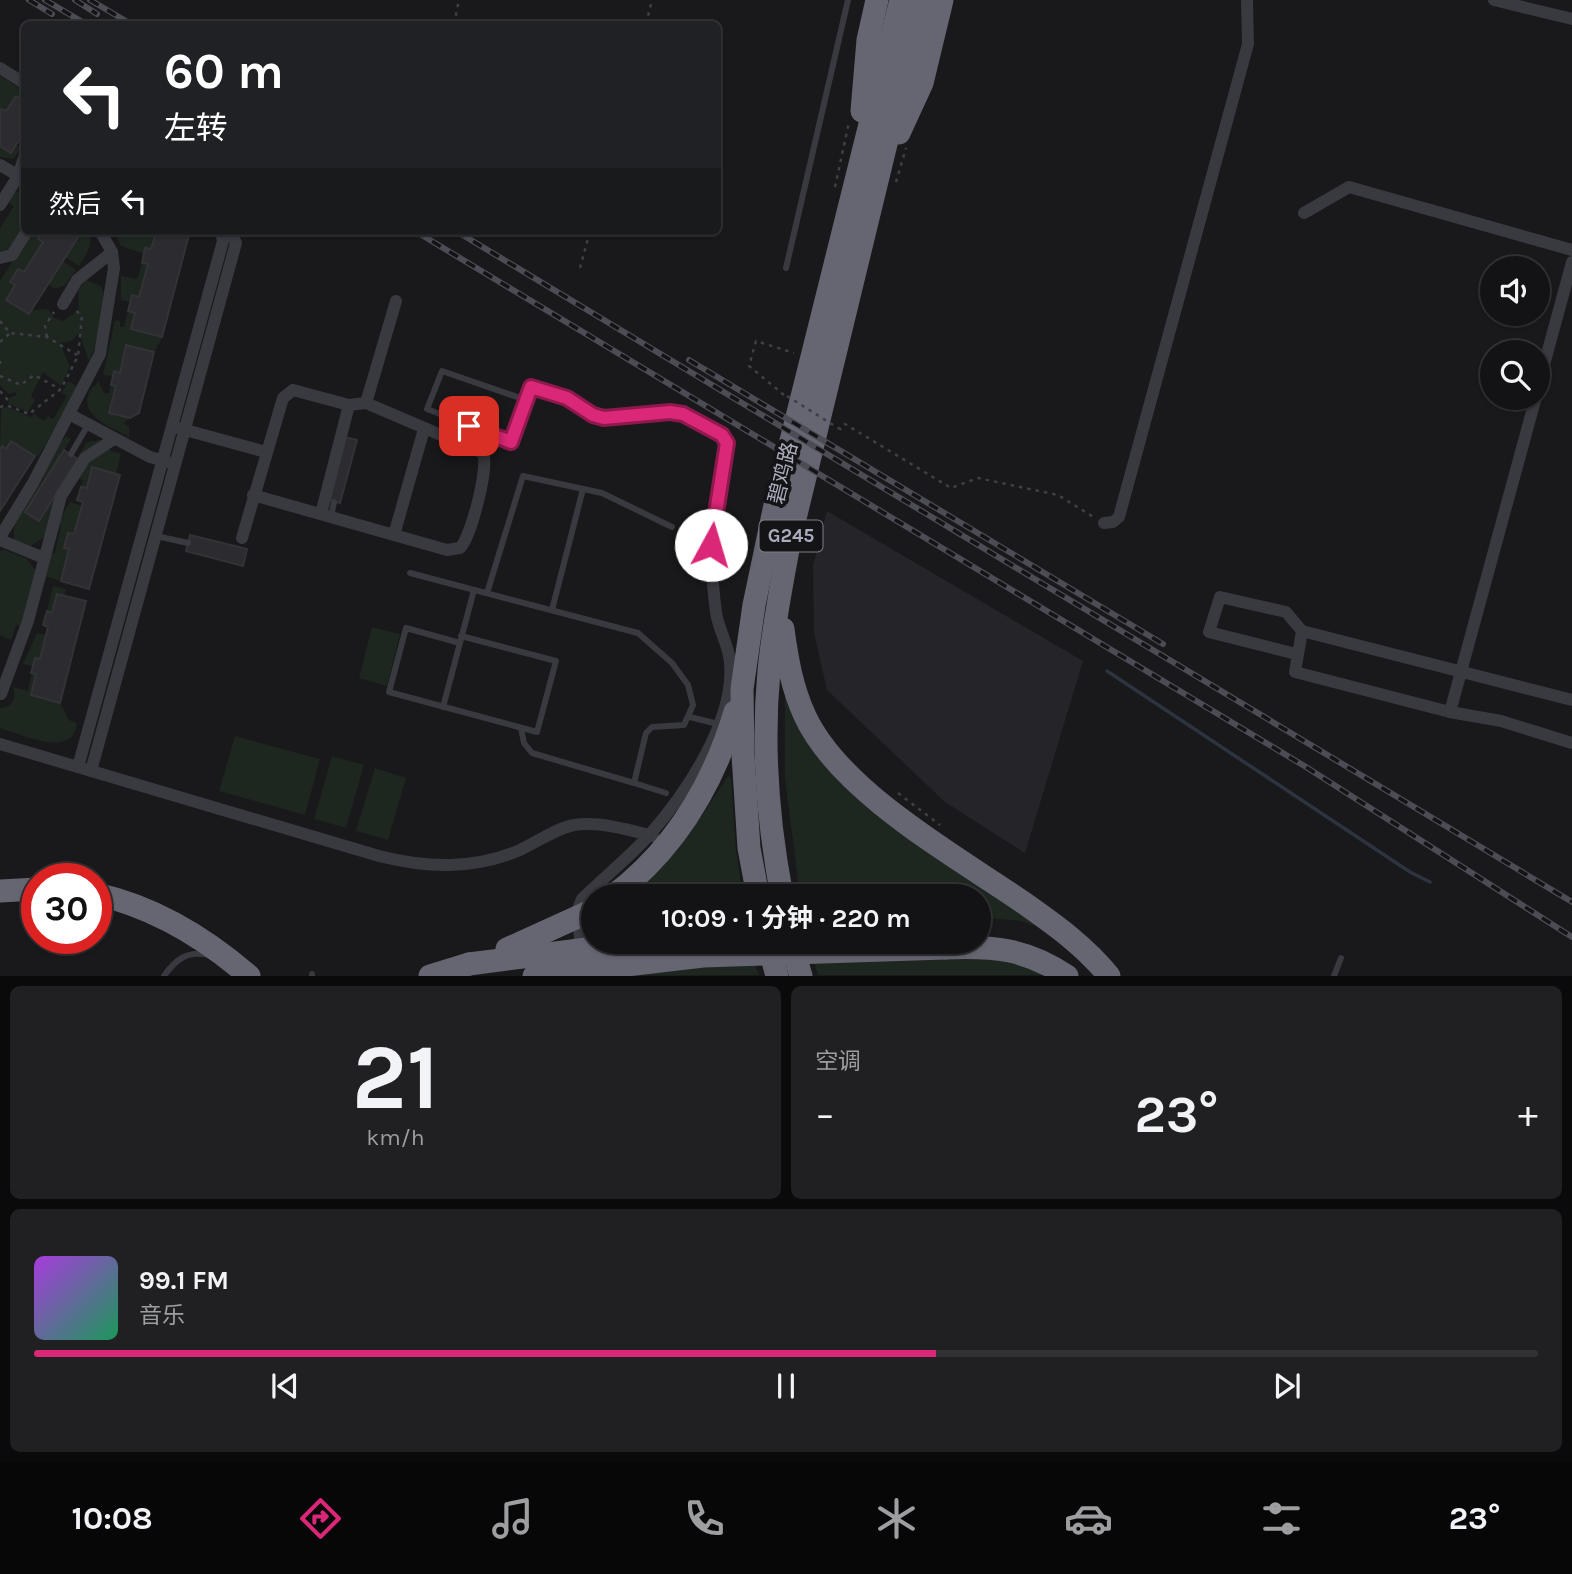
<!DOCTYPE html>
<html lang="zh">
<meta charset="utf-8">
<style>
:root{--surface:#131214;--page:#202022;--text:#f1f3f6;--muted:#9d9ea0;--line:#323234;--accent:#db2777}
body{margin:0;font-family:Karla,"Noto Sans SC",sans-serif;background:var(--page);color:var(--text);height:100vh;display:flex;flex-direction:column;font-size:26px;white-space:nowrap}
*{box-sizing:border-box;margin:0}
p{font-size:23px;color:var(--muted)}
.icon{flex:none;width:38px;height:38px;fill:none;stroke:currentColor;stroke-width:2;stroke-linecap:round;stroke-linejoin:round}
.map{position:relative;height:976px;overflow:hidden}
.panel{display:flex;flex-direction:column;gap:10px;padding:10px;background:#0a0a0b;flex:1}
.panel>*{flex:none}
.hud{position:absolute;left:21px;top:21px;width:700px;height:214px;border-radius:10px;box-shadow:0 2px 5px #0004,0 0 0 2px var(--line);background:#202124;color:#fff;overflow:hidden}
.tools{position:absolute;left:1480px;top:256px;display:grid;gap:14px}
.tools a{display:grid;place-items:center;width:70px;height:70px;border-radius:50%;background:var(--surface);box-shadow:0 2px 5px #0004,0 0 0 2px var(--line);font-size:35px}
.speed{position:absolute;left:21px;top:863px;display:flex;gap:14px;font-size:35px;font-weight:700;text-align:center}
.speed>*{display:grid;place-content:center;width:91px;height:91px;border-radius:50%;background:var(--surface);box-shadow:0 2px 5px #0004,0 0 0 2px var(--line);line-height:1}
.speed .limit{border:10px solid #d22;background:#fff;color:#111}
.pin{position:absolute;display:grid;place-items:center;width:60px;height:60px;color:#fff;margin:-30px;border-radius:14px;box-shadow:0 4px 10px #0006}
.me{position:absolute;width:77px;margin:-38px;rotate:6deg;stroke-linejoin:round;filter:drop-shadow(0 0 5px #0008)}
.turn{display:flex;align-items:center;gap:24px;height:147px;padding:0 28px;font-size:32px}
.turn .icon{width:91px;height:91px;stroke-width:2.5}
.turn b{display:block;font-size:49px;line-height:60px}
.then{display:flex;align-items:center;height:66px;padding:0 28px;background:#0003;gap:14px;font-size:26px}
.big{font-size:52px;font-weight:700;line-height:1.1}
.panel .tile{flex:1;display:flex;flex-direction:column;justify-content:center;gap:10px;min-width:0;padding:0 24px;border-radius:10px;background:var(--page)}
.panel .dial{align-items:center;gap:0}
.dial b{font-size:91px;line-height:1}
.song{display:flex;align-items:center;gap:21px}
.cover{width:84px;height:84px;border-radius:10px;background:linear-gradient(135deg,hsl(280 70% 55%),hsl(150 70% 35%))}
.played{height:7px;border-radius:4px;background:linear-gradient(90deg,var(--accent) 60%,var(--line) 60%)}
.keys{display:flex;justify-content:space-around;direction:ltr}
.heat{display:flex;justify-content:space-between;align-items:center;font-size:38px;direction:ltr}
.panel .tiles{flex:1;display:grid;gap:10px;grid-template-columns:1fr 1fr}
.tile:last-child{grid-column:span 2}
.trip{position:absolute;left:581px;top:884px;width:410px;height:70px;border-radius:35px;background:var(--surface);box-shadow:0 2px 5px #0004,0 0 0 2px var(--line);font-weight:700;line-height:70px;text-align:center}
.tab-bar{display:flex;height:112px;justify-content:space-around;align-items:center;background:#080708;color:var(--muted)}
.tab-bar .icon{width:49px;height:49px}
.tab-bar .active{color:var(--accent)}
.tab-bar b{font-size:32px;color:var(--text)}
.map>svg:first-child{display:block}
.built{fill:#252428}
.green{fill:#1e2620}
.lines{fill:none;stroke-linecap:round;stroke-linejoin:round}
.stream{stroke:#2d3440;stroke-width:3.5}
.building{fill:#2c2b2f;stroke:#333237;stroke-width:2}
.path{stroke:#3f4047;stroke-width:2.5;stroke-dasharray:3.5 5;stroke-linecap:butt}
.lane{stroke:#393940;stroke-width:6}
.street{stroke:#393940;stroke-width:12}
.highway{stroke:#656671;stroke-width:23}
.rail-casing{stroke:#4c4c55;stroke-width:6}
.rail{stroke:#141316;stroke-width:3.5;stroke-dasharray:10;stroke-linecap:butt}
.path-bridge{stroke:#3f4047;stroke-width:2.5;stroke-dasharray:3.5 5;stroke-linecap:butt}
.highway-bridge{stroke:#656671;stroke-width:23}
.route-casing{stroke:#8e194d;stroke-width:18}
.route{stroke:#db2777;stroke-width:12}
.labels{text-anchor:middle;dominant-baseline:central;stroke-width:7;stroke-linejoin:round;paint-order:stroke}
.shield{fill:#141316;stroke:#7d7e8a;stroke-width:2}
.shield-label{font-size:19px;font-weight:bold;fill:#aaacbb}
.street-label{font-size:21px;fill:#aaacbb;stroke:#141316}
</style>
<div class="map">
<svg width="1572" height="976" viewBox="0 0 1572 976">
<rect width="100%" height="100%" fill="#19181b"/>
<!-- built -->
<path class="built" d="M827,511L1083,661L1025,853L945,802L827,690L814,633L813,566Z"/>
<!-- green -->
<g class="green">
<path d="M0,76L24,91V101L16,96L6,111L0,109Z"/>
<path d="M16,145L22,149L13,159L0,157V146L11,153Z"/>
<path d="M24,190C24,209 29,250 0,251V228L14,206L7,202L15,192Z"/>
<path d="M31,231H43L38,239L43,242L24,272L18,269L10,282L15,285L6,300L29,314L31,310L48,309L54,318L63,321L79,310L78,290L86,280L101,286C109,300 97,347 89,361L79,333L72,341L60,343L70,367L61,386L43,372L31,396L35,400L28,412L8,404L9,398L17,395L15,392L9,394L0,385V281Z"/>
<path d="M82,231H90C93,245 87,254 79,266L65,257Z"/>
<path d="M114,231H168L167,235L156,233L151,249L145,248L144,254L121,246Z"/>
<path d="M63,261L76,270L65,285L55,289L48,284Z"/>
<path d="M142,263L148,264L139,297L132,295L130,302L121,300V276L137,279Z"/>
<path d="M128,311L135,313L131,329L162,338L154,352L127,345L120,373L114,371L113,376L103,375L115,320L120,321V327H124Z"/>
<path d="M68,381L79,387L38,457L11,441L6,449L2,447L0,450L1,409L7,407L31,417L34,414L44,421L48,416L53,419L67,396L62,393Z"/>
<path d="M98,381L104,393H109L111,385L116,386L109,413L130,418L123,423L129,427V437C112,427 79,417 89,392C93,384 95,389 98,381Z"/>
<path d="M66,436L71,439L26,512L38,521L87,442L102,440L88,450L44,537L29,547L14,540V523L42,480L53,452Z"/>
<path d="M107,449L121,454L116,474L92,468L87,488L81,487L83,480L77,478L89,459Z"/>
<path d="M70,502L82,506L74,534L64,548L69,549L61,581L44,576L51,553H55L61,525L57,524Z"/>
<path d="M5,550L27,559L36,571L22,626L16,625L11,640L0,635V551Z"/>
<path d="M53,586L66,589L64,596L57,594L52,613L47,611Z"/>
<path d="M372,627L400,634L387,686L359,678Z"/>
<path d="M37,633L46,635L40,659L35,658L33,666L23,664Z"/>
<path d="M32,673L36,674L31,695L60,703L69,720L77,723C74,760 21,734 0,728V708C12,707 17,699 13,687L28,691Z"/>
<path d="M785,695L796,721L1039,927L1021,921L978,917V896H800L785,779Z"/>
<path d="M235,736L320,759L305,815L219,791Z"/>
<path d="M332,756L364,765L346,828L314,819Z"/>
<path d="M375,768L406,778L388,840L356,831Z"/>
<path d="M728,776L731,778L736,850L743,896H618L676,847L701,817Z"/>
<path d="M983,952L1054,975H818L812,956Z"/>
<path d="M753,958L759,975L588,976Z"/>
</g>
<g class="lines">
<!-- stream -->
<path class="stream" d="M1107,671L1410,872L1430,882"/>
</g>
<!-- building -->
<g class="building">
<path d="M16,96L24,101V132L11,153L0,146V109L6,111Z"/>
<path d="M43,231H82L29,314L6,300L15,285L10,282L18,269L24,272L43,242L38,239Z"/>
<path d="M168,231H190L162,337L131,329L135,313L128,311L132,295L139,297L148,264L142,263L145,248L151,249L156,233L167,235Z"/>
<path d="M126,345L154,352L139,413L130,418L109,413L116,386L111,385L114,371L120,373Z"/>
<path d="M345,437L357,440L340,503L328,500Z"/>
<path d="M11,441L35,456L0,511V450L2,446L6,449Z"/>
<path d="M64,450L78,459L39,521L25,512Z"/>
<path d="M92,467L120,475L89,589L61,581L69,549L64,548L68,533L74,534L83,502L77,500L81,487L87,488Z"/>
<path d="M190,535L247,549L243,566L186,551Z"/>
<path d="M57,594L86,601L60,703L31,695L36,674L31,673L35,658L40,659L48,627L43,625L47,611L52,613Z"/>
</g>
<g class="lines">
<!-- path -->
<g class="path">
<path d="M454,24L459,0"/>
<path d="M646,24L652,0"/>
<path d="M896,182L906,148"/>
<path d="M835,187L849,122"/>
<path d="M580,268L590,231"/>
<path d="M0,321L10,333L47,337L77,355"/>
<path d="M47,337L45,326L54,312"/>
<path d="M0,342L10,333"/>
<path d="M0,361V364"/>
<path d="M0,376L21,385L34,375L60,389"/>
<path d="M0,391L7,399L6,405"/>
<path d="M784,395L749,366L756,341L794,353"/>
<path d="M0,407L6,405L29,414L61,389L78,356L82,316L74,309"/>
<path d="M838,428L841,429L845,424L951,488L978,478L1058,495L1095,518"/>
<path d="M898,793L940,825"/>
</g>
<!-- lane -->
<g class="lane">
<path d="M786,268L848,0"/>
<path d="M526,400L442,371L427,409L511,442L531,387L552,392"/>
<path d="M71,454L88,425"/>
<path d="M331,517L334,502"/>
<path d="M156,536L188,543"/>
<path d="M410,573L638,633L672,663L688,685L693,705L684,725L652,727L646,733L634,783L532,753L524,743L521,728"/>
<path d="M487,593L523,476L602,493L672,527"/>
<path d="M552,610L583,489"/>
<path d="M460,643L406,628L389,692L537,732L556,661L461,636"/>
<path d="M443,707L474,590"/>
<path d="M690,717L718,724"/>
<path d="M634,783L666,793"/>
<path d="M312,974V976"/>
<path d="M164,976C176,959 188,950 209,955"/>
<path d="M1334,976L1341,958"/>
</g>
<!-- street -->
<g class="street">
<path d="M1494,0L1572,19"/>
<path d="M0,68L24,83"/>
<path d="M0,165L24,179"/>
<path d="M0,205L18,176L24,158"/>
<path d="M1304,213L1349,187L1572,250"/>
<path d="M0,258L12,255L27,231"/>
<path d="M63,304L77,280L112,252"/>
<path d="M1538,387L1572,262"/>
<path d="M552,392C569,398 583,414 600,417C642,426 660,399 707,426C715,431 723,434 727,443C715,505 707,548 716,612C718,629 729,645 730,663C735,720 687,792 651,833C630,857 604,877 582,899L578,909L580,940"/>
<path d="M69,414L150,457L168,462"/>
<path d="M178,428L266,452"/>
<path d="M253,495L447,550L460,548C471,537 489,468 483,453L366,403"/>
<path d="M321,514L349,405"/>
<path d="M1104,523L1113,522L1119,517L1248,44L1247,0"/>
<path d="M394,535L424,429"/>
<path d="M0,537L33,483L100,354L114,268L112,252L100,231"/>
<path d="M242,538L283,398L293,390L349,405L366,403L396,301"/>
<path d="M0,540L44,558"/>
<path d="M1302,631L1572,700"/>
<path d="M1296,654L1209,632L1220,597L1286,612L1302,631L1295,672L1450,712L1536,397"/>
<path d="M1,694L28,621L61,496L85,458L114,439"/>
<path d="M1450,712L1501,721L1572,743"/>
<path d="M0,744L379,856C427,868 474,870 520,850C537,842 557,828 574,825C598,821 630,830 653,836"/>
<path d="M78,767L223,241L221,231"/>
<path d="M91,771L236,243L230,231"/>
</g>
<!-- highway -->
<g class="highway">
<path d="M862,111L868,40L877,0"/>
<path d="M899,133L922,83L942,0"/>
<path d="M783,629C787,659 792,688 805,716C840,792 956,856 1024,903C1055,925 1085,946 1109,976"/>
<path d="M0,891L37,889"/>
<path d="M96,894C155,907 204,937 249,976"/>
<path d="M613,896C674,850 713,785 735,712"/>
<path d="M758,896L749,848L743,755L742,689L754,605L775,505L901,0"/>
<path d="M782,896C768,823 762,745 769,671C773,627 782,582 790,539L921,0"/>
<path d="M768,942L777,976"/>
<path d="M791,942L801,976"/>
<path d="M945,948C993,946 1025,948 1067,976"/>
<path d="M430,976L469,964"/>
</g>
<defs>
<g id="rail">
<path d="M29,0L52,14"/>
<path d="M45,0L86,24"/>
<path d="M75,0L97,14"/>
<path d="M90,0L131,24"/>
<path d="M415,231L1306,767L1572,937"/>
<path d="M456,231L1572,902"/>
<path d="M689,360L1163,644"/>
</g>
</defs>
<!-- rail casing -->
<use href="#rail" class="rail-casing"/>
<!-- rail -->
<use href="#rail" class="rail"/>
<!-- path-bridge -->
<path class="path-bridge" d="M787,396L838,428"/>
<!-- highway-bridge -->
<g class="highway-bridge">
<path d="M507,949L593,910"/>
<path d="M469,964L641,942"/>
<path d="M534,976L703,956L945,948"/>
</g>
</g>
<g class="lines">
<defs>
<path id="route" d="M469,426L511,442L531,387L567,398L593,415L604,418L670,412L683,414L722,435L727,443L711,545"/>
</defs>
<!-- route casing -->
<use href="#route" class="route-casing"/>
<!-- route -->
<use href="#route" class="route"/>
</g>
<g class="labels">
<!-- shield labels -->
<rect class="shield" x="759.5" y="520.5" width="63" height="31" rx="5"/>
<g class="shield-label">
<text x="791" y="536">G245</text>
</g>
<!-- street labels -->
<g class="street-label">
<text transform="translate(783 473) rotate(-76)">碧鸡路</text>
</g>
</g>
</svg>
<div class="tools">
<a><svg class="icon" aria-label="sound" viewBox="0 0 24 24"><path d="M4 9h4l5-4v14l-5-4H4zM17 9q2 3 0 6"/></svg></a>
<a><svg class="icon" aria-label="search" viewBox="0 0 24 24"><circle cx="10" cy="10" r="6"/><path d="M15 15l6 6"/></svg></a>
</div>
<div class="speed"><div class="limit">30</div></div>
<div class="pin" style="left:469px;top:426px;background:#d93025"><svg class="icon" aria-label="arrive" viewBox="0 0 24 24"><path d="M6 21V4h12l-3 4 3 4H6"/></svg></div>
<svg class="me" style="left:711px;top:545px" viewBox="-20 -20 40 40"><circle r="19" fill="#fff"/><path d="M0-13L10 11 0 6-10 11z" fill="#db2777"/></svg>
<div class="trip">10:09 · 1 分钟 · 220 m</div>
<div class="hud">
<div class="turn"><svg class="icon" aria-label="left" viewBox="0 0 24 24"><path d="M17 20v-9H6M10 6l-5 5 5 5"/></svg><div><b>60 m</b>左转</div></div>
<div class="then">然后<svg class="icon" aria-label="left" viewBox="0 0 24 24"><path d="M17 20v-9H6M10 6l-5 5 5 5"/></svg></div>
</div>
</div>
<section class="panel">
<div class="tiles">
<div class="tile dial"><b>21</b><p>km/h</p></div>
<div class="tile"><p>空调</p>
<div class="heat"><a>−</a><b class="big">23°</b><a>+</a></div>
</div>
<div class="tile">
<div class="song"><i class="cover"></i><div><b>99.1 FM</b><p>音乐</p></div></div>
<div class="played"></div>
<div class="keys"><svg class="icon" aria-label="previous" viewBox="0 0 24 24"><path d="M18 5L8 12l10 7zM5 5v14"/></svg><svg class="icon" aria-label="pause" viewBox="0 0 24 24"><path d="M8 5v14M16 5v14"/></svg><svg class="icon" aria-label="next" viewBox="0 0 24 24"><path d="M6 5l10 7-10 7zM19 5v14"/></svg></div>
</div>
</div>
</section>
<nav class="tab-bar">
<b>10:08</b>
<svg class="icon active" aria-label="directions" viewBox="0 0 24 24"><path d="M12 3l9 9-9 9-9-9zM9 14v-3h6M13 9l2 2-2 2"/></svg>
<svg class="icon" aria-label="music" viewBox="0 0 24 24"><path d="M9 18V5l10-2v13"/><circle cx="6" cy="18" r="3"/><circle cx="16" cy="16" r="3"/></svg>
<svg class="icon" aria-label="phone" viewBox="0 0 24 24"><path d="M5 4h4l2 5-3 2q2 4 5 5l2-3 5 2v4C11 20 4 13 5 4z"/></svg>
<svg class="icon" aria-label="climate" viewBox="0 0 24 24"><path d="M12 3v18M4 7l16 10M4 17L20 7"/></svg>
<svg class="icon" aria-label="car" viewBox="0 0 24 24"><path d="M5 17H2v-5l4-1 3-4h7l3 4 3 1v5h-3M9 17h6M6 11h13"/><circle cx="7" cy="17" r="2"/><circle cx="17" cy="17" r="2"/></svg>
<svg class="icon" aria-label="filters" viewBox="0 0 24 24"><path d="M4 7h16M4 17h16"/><circle cx="9" cy="7" r="2"/><circle cx="15" cy="17" r="2"/></svg>
<b>23°</b>
</nav>
